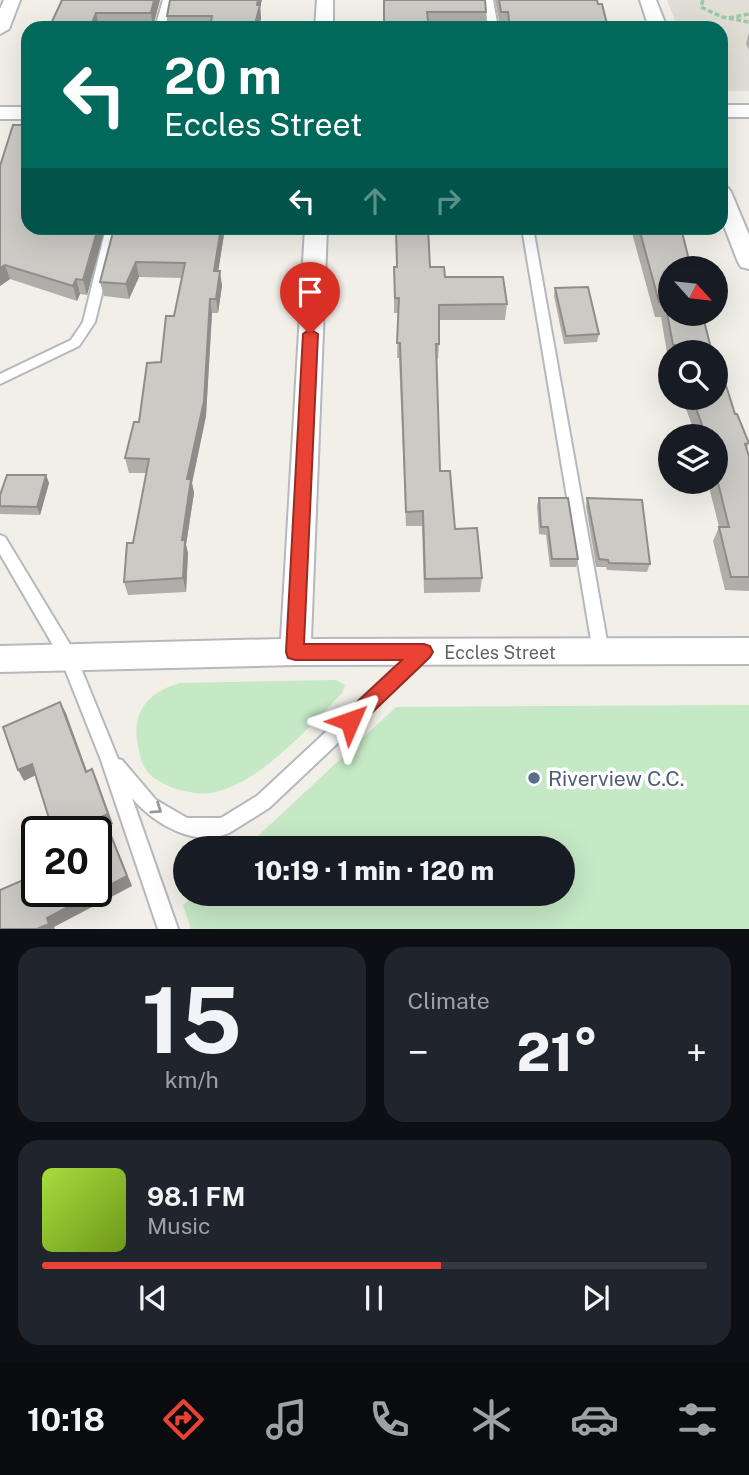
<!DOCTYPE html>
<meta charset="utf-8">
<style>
:root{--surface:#171b24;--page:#20242c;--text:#f1f3f6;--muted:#9ea1a6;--line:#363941;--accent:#ea4335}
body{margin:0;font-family:"Public Sans",sans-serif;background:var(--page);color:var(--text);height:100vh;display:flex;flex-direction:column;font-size:26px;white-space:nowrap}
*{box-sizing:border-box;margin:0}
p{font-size:23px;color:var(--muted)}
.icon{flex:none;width:38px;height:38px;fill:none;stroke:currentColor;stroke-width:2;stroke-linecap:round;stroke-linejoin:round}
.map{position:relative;height:929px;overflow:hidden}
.sheet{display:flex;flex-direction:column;gap:18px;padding:18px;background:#0d0f14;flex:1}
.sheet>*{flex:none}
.guide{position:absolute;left:21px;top:21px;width:707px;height:214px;border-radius:21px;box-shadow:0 7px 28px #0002;background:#00695c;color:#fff;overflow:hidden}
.needle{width:46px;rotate:117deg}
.buttons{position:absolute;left:658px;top:256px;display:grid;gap:14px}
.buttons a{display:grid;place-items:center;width:70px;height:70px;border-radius:50%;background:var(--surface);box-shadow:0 7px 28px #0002;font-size:35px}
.speed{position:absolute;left:21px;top:816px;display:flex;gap:14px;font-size:35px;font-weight:700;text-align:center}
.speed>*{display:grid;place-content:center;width:91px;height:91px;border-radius:50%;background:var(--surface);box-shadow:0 7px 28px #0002;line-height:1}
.speed .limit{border:4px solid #111;border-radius:10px;background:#fff;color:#111}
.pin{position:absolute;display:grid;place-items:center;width:60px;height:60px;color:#fff;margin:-72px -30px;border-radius:50% 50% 50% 0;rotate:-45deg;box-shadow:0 0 7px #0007}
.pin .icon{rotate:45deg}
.me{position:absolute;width:77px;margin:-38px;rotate:47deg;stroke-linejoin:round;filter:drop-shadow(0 0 5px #0008)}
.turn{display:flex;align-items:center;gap:24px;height:147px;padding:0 28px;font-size:32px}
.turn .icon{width:91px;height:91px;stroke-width:2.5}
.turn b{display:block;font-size:49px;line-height:60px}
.lanes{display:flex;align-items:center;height:66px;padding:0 28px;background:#0003;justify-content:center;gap:35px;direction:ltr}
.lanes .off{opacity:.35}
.big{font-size:52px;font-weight:800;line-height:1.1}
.sheet .widget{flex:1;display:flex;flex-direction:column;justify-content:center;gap:10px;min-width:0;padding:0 24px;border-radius:21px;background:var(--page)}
.sheet .dial{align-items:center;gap:0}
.dial b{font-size:91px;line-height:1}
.song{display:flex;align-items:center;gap:21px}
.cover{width:84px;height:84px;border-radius:10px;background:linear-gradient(135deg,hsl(80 70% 55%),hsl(80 70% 35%))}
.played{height:7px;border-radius:4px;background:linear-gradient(90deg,var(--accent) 60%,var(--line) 60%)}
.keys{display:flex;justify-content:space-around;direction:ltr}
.heat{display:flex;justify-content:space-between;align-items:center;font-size:38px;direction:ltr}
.sheet .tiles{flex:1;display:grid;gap:18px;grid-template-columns:1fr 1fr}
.widget:last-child{grid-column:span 2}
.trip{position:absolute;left:173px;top:836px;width:402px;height:70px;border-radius:35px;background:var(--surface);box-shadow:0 7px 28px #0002;font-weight:800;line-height:70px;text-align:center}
.dock{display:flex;height:112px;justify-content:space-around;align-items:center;background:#090b0e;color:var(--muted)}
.dock .icon{width:49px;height:49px}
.dock .current{color:var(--accent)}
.dock b{font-size:32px;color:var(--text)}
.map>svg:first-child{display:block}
.education{fill:#e1ded6}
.green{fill:#c5e8c5}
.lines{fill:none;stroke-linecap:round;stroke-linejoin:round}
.service-casing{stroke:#b5b8bc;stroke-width:4}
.minor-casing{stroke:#b5b8bc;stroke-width:4}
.path{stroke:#9cc7a9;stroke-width:3.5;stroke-dasharray:5 2.5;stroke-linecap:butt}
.service{fill:#fff;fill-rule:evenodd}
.minor{fill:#fff;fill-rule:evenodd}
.wall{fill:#afaea9}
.shaded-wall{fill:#8f8d8a}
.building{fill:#cccac5;stroke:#8f8d8a;stroke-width:2}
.oneway{stroke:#979a9d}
.route{fill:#ea4335;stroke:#982c22;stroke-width:2}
.service-dot{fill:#5c6f8a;stroke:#fff;stroke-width:2.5}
.labels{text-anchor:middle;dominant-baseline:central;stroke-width:7;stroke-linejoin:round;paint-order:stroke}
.street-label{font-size:18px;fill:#5f6368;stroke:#fff}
.near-service-label{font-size:21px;fill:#4e5e75;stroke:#fff;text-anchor:start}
</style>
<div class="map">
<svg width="749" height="929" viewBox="0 0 749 929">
<rect width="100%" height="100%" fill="#f1efe8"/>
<!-- education -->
<path class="education" d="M667,0H749V91H721V28H678Z"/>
<!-- green -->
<g class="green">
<path d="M336,680L345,685L342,693C309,727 260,784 211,793C193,796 158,786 147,771C140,762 139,751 137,740C133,709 151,691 180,683Z"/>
<path d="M749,705V929H191L183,905L195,894H564V849H244L396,707Z"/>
</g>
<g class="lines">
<defs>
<g id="service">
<path d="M163,0H171L165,28H155Z"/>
<path d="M485,0H493L498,28H488Z"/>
<path d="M106,228H118L95,322L79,346L0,384V374L71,340L83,322Z"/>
<path d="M522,228H533L609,652L607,657L601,659L595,657L593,652Z"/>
<path d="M0,535L5,537L74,651L118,759L122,760L156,800L187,818H221L257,796L416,648L422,646L428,648L430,653L428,658L269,808L229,833C195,848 154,824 132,798L178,929H158L101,760L61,659L0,554Z"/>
</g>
<g id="minor">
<path d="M4,0H20L9,29L0,34V9Z"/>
<path d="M317,0H333V28H315Z"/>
<path d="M640,0H656L667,28H649Z"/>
<rect x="721" y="105" width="28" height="12"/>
<rect x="0" y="107" width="28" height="12"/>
<path d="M721,186L728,188L731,192L749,235V269L741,267L738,262L721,218Z"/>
<path d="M305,228H327L311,639L749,638V664L295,665L0,672V646L281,639Z"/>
</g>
</defs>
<!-- service casing -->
<use href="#service" class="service-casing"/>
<!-- minor casing -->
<use href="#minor" class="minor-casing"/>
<!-- path -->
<g class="path">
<path d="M703,0L701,7L722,17L749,22"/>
<path d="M729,18L749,14"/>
</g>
<!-- service -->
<use href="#service" class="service"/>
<!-- minor -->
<use href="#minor" class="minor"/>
</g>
<!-- wall -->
<g class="wall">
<path d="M62,0H160L153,26H99Z"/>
<path d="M170,0H262L260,6L261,18L259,28H169L167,16Z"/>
<path d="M384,0L486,12L485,25H429Z"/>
<path d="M495,0H597L608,28H507L506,25H500Z"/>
<path d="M749,32V50L746,44Z"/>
<path d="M0,166L28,228H105L87,295L80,294L77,301L10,279L0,286Z"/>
<path d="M114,228H225L218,271L222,286L218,313H212L206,416L192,483L194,493L186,545L188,553L186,592L128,595L124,582L133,543L147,473H129L125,458L161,362L174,316L182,278L139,277L129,299L104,296L100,282Z"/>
<path d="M396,228H441L428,229L430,267L445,277L507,304L505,320H439V344L438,359H436L440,471L455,529L482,578L480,592L424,593L422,526H406L399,358H397L398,313H394V267H397Z"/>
<path d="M621,228H675L712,352H670V359H668L661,317H655L632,233H622Z"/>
<path d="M555,288L599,334L597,342L564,344L554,296Z"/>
<path d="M683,397H716L735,414L749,443L747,449L749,456V591L725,590L713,541L719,527L709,487L712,481H716V436H696L686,409Z"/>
<path d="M46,475L49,483L40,515L0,514V495Z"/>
<path d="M539,498L578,559L576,567H550L546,535L539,534L537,506Z"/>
<path d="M587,498L650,564L647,572L607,570L606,567H596L586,506Z"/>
</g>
<!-- shaded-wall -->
<g class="shaded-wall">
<path d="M154,0H160L153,26L151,13Z"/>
<path d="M258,0H262L260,6L261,18L259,28H254Z"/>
<path d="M96,13L99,26L98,28H90Z"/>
<path d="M98,228H105L87,295L83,280Z"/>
<path d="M221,228H225L216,286L214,271Z"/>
<path d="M136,262L139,277L129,299L126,284Z"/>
<path d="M5,265L10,279L0,286V268Z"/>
<path d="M220,271L222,286L218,313L216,299Z"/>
<path d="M76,279L80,294L77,301L73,286Z"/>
<path d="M210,299L212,313L206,416L192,483L194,493L186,545L188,553L186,592L183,578L182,540L187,479Z"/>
<path d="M46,475L49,483L40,515L37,507Z"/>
<path d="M60,702L66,713L91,782L86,772Z"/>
<path d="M32,764L38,774L24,781L18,770Z"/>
<path d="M92,769L97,780L113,824L108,826L132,886L54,927L55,929H37L47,918L103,816Z"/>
</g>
<!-- building -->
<g class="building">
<path d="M62,0H154L151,13H96L90,28H49Z"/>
<path d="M170,0H258L257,5H260L254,28H210L212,16H167Z"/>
<path d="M384,0H485L486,12H427L429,28H384Z"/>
<path d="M499,0H597L598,4H602L608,28H510L508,12H501Z"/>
<path d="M13,125H28V228H98L83,280L76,279L73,286L5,265L0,268V166Z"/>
<path d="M114,228H221L214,271H220L216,299H210L204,401L187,479H191L182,540H185L183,578L124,582L127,543H133L149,459L125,458L134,422H139L147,363L161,362L166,316H174L185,263L136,262L126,284L100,282Z"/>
<path d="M396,228H428L430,267H444L445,277H503L507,304L439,305V344H436L440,471H450L455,529L477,528L482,578L425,579L423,511L406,512L400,343H397L399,298H395L394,267H397Z"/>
<path d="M639,228H681L691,268H670V313H702L712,352H679L678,345H673L665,302H659Z"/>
<path d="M588,287L599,334L566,336L555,288Z"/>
<path d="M716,360H718L735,414H737L749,443L745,444L749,456V577H731L719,527H729L716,475V472H720L716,460V436H706L692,397H716Z"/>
<path d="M7,475H46L37,507L0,506V495Z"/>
<path d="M539,498H568L578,559H552L548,527H541Z"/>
<path d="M587,498L642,500L650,564L609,563L608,560L599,559Z"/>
<path d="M60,702L86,772L92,769L108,814L103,816L127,876L47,918L49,924L37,929H0V890L37,874V891H96V831H53L32,764L18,770L3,727Z"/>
</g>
<!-- one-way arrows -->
<defs><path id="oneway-chevron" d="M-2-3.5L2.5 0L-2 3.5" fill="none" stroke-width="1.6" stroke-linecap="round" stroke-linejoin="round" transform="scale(1.75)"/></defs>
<use class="oneway" href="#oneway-chevron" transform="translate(157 809) rotate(34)"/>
<!-- route -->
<path class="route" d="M310,329L318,334L304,644H424L430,646L433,652L430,657L357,727L350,730L343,727L340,721L343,715L402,660H295L288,658L286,652L303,334Z"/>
<!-- markers -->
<circle class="service-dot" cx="534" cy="778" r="7"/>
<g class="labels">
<!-- street labels -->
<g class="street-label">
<text x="500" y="652">Eccles Street</text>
</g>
<!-- near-service labels -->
<g class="near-service-label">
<text x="548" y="778">Riverview C.C.</text>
</g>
</g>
</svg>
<div class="buttons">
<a><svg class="needle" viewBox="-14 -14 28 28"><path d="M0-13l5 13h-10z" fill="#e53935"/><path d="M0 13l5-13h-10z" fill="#9ea1a6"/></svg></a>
<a><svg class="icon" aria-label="search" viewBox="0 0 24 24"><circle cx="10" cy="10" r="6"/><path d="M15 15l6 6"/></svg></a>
<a><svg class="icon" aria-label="layers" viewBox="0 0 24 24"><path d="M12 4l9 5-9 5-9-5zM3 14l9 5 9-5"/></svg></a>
</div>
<div class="speed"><div class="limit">20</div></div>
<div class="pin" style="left:310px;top:334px;background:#d93025"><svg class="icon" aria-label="arrive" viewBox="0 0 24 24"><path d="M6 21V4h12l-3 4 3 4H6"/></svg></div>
<svg class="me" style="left:350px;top:721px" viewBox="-20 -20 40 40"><path d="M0-17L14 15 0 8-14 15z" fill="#ea4335" stroke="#fff" stroke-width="4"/></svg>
<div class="trip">10:19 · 1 min · 120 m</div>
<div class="guide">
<div class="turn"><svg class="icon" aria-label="left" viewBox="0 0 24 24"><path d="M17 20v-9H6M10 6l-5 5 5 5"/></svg><div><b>20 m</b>Eccles Street</div></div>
<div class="lanes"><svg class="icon" aria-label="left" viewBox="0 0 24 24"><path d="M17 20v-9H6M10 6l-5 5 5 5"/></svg><svg class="icon off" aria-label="ahead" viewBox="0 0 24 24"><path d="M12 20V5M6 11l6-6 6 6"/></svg><svg class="icon off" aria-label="right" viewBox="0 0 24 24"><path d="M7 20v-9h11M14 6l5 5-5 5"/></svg></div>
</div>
</div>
<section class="sheet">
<div class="tiles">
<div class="widget dial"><b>15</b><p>km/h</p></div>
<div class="widget"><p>Climate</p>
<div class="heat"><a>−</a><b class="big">21°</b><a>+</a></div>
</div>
<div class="widget">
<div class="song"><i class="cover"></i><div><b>98.1 FM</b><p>Music</p></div></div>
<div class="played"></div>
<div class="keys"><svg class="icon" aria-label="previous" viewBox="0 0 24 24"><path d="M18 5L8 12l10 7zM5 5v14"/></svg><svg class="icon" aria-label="pause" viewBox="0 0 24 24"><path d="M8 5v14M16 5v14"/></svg><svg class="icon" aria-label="next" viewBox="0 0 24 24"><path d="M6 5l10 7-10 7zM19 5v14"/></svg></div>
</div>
</div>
</section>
<nav class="dock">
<b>10:18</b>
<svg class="icon current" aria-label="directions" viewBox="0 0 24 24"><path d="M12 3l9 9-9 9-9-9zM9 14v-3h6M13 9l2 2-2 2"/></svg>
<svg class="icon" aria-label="music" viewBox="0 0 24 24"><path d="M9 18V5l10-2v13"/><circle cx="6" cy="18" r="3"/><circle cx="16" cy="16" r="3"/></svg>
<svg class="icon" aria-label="phone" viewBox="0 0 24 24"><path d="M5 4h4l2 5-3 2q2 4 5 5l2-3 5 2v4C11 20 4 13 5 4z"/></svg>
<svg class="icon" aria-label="climate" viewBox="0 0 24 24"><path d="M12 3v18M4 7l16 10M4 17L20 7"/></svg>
<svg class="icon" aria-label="car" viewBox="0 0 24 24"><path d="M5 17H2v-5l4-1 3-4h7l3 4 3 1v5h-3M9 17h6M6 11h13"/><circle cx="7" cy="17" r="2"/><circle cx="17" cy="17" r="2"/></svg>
<svg class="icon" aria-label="filters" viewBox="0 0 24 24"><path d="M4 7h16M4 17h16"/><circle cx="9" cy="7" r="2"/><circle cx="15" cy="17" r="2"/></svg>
</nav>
